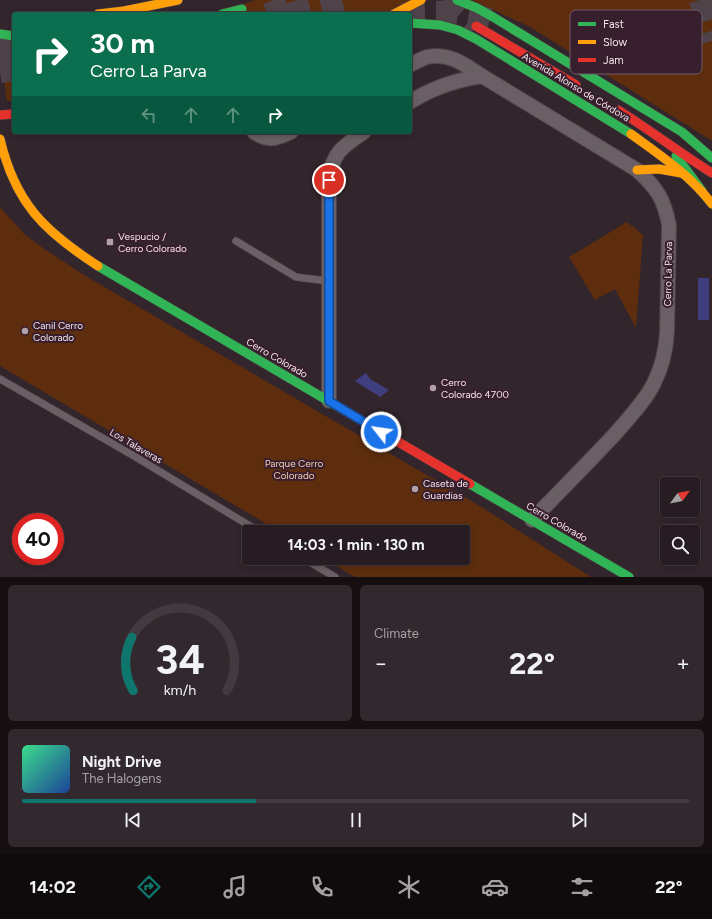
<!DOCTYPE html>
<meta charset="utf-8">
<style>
:root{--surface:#261c21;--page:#32292e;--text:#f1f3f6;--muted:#a4a1a5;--line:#423a3f;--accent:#0f766e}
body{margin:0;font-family:Figtree,sans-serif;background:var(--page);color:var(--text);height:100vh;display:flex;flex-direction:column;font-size:15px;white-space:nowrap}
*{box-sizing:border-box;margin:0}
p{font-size:13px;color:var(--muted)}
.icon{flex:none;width:22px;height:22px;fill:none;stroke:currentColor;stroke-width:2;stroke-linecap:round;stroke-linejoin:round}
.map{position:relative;height:577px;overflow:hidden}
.details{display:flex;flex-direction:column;gap:8px;padding:8px;background:#150f12;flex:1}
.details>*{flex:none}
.guide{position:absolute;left:12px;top:12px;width:400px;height:122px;border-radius:4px;box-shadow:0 2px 6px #0003,0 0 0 1px var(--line);background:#0b6e4f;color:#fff;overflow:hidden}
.needle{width:26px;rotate:57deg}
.controls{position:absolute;left:660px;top:477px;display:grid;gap:8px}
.controls a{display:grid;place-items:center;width:40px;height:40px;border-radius:4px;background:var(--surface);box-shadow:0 2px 6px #0003,0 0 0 1px var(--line);font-size:20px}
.speed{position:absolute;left:12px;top:513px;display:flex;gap:8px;font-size:20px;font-weight:700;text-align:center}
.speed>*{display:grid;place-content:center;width:52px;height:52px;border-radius:50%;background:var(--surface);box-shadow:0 2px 6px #0003,0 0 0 1px var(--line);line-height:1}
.speed .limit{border:6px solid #d22;background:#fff;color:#111}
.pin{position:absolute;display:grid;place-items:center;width:34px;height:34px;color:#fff;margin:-17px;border:2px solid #fff;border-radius:50%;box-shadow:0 1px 4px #0007}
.me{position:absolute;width:44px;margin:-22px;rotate:300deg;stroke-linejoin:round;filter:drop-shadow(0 0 3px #0008)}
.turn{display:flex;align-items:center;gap:14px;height:84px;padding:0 12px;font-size:18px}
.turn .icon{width:52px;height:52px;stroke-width:2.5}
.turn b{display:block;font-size:28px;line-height:34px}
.lanes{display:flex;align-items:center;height:38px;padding:0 12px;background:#0003;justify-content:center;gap:20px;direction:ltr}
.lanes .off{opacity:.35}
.big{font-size:30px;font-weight:700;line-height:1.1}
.details .card{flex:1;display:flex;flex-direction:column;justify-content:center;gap:6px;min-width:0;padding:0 14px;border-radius:6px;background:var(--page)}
.details .dial{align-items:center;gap:0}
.dial svg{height:104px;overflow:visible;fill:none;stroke:var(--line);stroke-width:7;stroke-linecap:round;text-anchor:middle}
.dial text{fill:var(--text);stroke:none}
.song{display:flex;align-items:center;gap:12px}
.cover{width:48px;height:48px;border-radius:6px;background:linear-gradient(135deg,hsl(150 70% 55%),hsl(220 70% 35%))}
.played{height:4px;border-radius:2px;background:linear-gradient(90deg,var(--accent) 35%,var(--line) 35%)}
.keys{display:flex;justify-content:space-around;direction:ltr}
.heat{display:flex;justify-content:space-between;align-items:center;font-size:22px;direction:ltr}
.details .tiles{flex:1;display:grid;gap:8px;grid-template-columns:1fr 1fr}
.card:last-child{grid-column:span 2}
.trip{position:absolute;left:242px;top:525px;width:228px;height:40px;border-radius:4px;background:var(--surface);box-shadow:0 2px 6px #0003,0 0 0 1px var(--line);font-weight:700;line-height:40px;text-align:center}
.tabs{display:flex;height:64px;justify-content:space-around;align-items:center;background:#0f0b0d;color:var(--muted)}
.tabs .icon{width:28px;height:28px}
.tabs .active{color:var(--accent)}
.tabs b{font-size:18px;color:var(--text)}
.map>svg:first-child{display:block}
.green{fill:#5d2d0d}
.water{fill:#3f3e7e}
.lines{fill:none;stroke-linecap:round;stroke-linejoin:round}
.primary-tunnel{stroke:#4f4249;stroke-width:22;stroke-dasharray:22 11;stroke-linecap:butt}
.highway-tunnel{stroke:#4f4249;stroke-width:22;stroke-dasharray:22 11;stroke-linecap:butt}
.lane-casing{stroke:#4d4248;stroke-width:8}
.street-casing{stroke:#4d4248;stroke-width:16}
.fast-casing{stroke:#4d4248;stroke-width:10}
.slow-casing{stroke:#4d4248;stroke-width:10}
.jam-casing{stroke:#4d4248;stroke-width:10}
.lane{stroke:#695f64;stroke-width:7}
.street{stroke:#695f64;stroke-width:14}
.fast{stroke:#30b455;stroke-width:9}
.slow{stroke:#ff9f0a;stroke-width:9}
.jam{stroke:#e5322d;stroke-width:9}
.route-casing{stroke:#114b97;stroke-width:10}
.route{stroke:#1a73e8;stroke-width:7}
.poi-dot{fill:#b1a1a9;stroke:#381f2d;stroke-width:1.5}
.labels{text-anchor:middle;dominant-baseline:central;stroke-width:4;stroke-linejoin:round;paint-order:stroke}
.street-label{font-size:10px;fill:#f6e4ed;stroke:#381f2d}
.poi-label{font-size:10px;fill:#f6e4ed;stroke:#381f2d;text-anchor:start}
.park-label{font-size:10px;fill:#f6cbb4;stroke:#381f2d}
.key{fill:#381f2d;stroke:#715a67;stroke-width:1}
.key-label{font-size:11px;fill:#f6e4ed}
</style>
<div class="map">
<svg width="712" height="577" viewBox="0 0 712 577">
<rect width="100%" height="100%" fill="#32252c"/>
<!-- green -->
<g class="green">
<path d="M256,0H414L386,14H245L243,4Z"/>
<path d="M472,0H712V141L530,27Z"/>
<path d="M0,51L14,52V101H7Z"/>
<path d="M0,207L24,234L43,248L84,275L480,506L591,577H355L323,558H463V532H280L0,366Z"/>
<path d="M627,222L643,235L636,328L615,289L595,300L569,257Z"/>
</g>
<!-- water -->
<g class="water">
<rect x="698" y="278" width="11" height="42"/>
<path d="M366,373L370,379L389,390L380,397L355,381Z"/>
</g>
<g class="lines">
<!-- primary-tunnel -->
<path class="primary-tunnel" d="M443,0L462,17L476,26"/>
<!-- highway-tunnel -->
<g class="highway-tunnel">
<path d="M700,0L712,41"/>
<path d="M267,14L301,2"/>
<path d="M289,14L346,0"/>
<path d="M403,14C432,10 461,11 490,19"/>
<path d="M0,50H14"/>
<path d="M0,72L14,70"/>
</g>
<defs>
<g id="lane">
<path d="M236,241L296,277L303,278L329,281"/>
<path d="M0,379L134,456L260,532"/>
<path d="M303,558L335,577"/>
</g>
<g id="street">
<path d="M410,65C416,62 421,59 427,57C449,52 465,65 482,76L637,170C657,188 664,199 669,225L667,332C666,350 662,367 654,383C646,400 628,419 615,434C588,463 560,491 532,520"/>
<path d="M410,102C432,88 456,80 482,76"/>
<path d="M254,132C268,142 276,139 291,132"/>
<path d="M329,401V180C332,153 343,146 364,132"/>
</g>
<g id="fast">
<path d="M457,0L477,8L493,17L682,132L712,158"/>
<path d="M222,14L242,9"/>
<path d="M410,23L440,25L458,30L476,39L631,134"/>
<path d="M0,34L14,36"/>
<path d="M676,156L702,191"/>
<path d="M98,266L337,406"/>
<path d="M470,484L629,577"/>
</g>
<g id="slow">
<path d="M98,14L124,11L178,0"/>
<path d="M394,14L421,0"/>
<path d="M631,134C660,155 690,175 712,204"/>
<path d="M0,139C15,203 44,231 98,266"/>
<path d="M637,170L659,169L681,173"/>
</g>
<g id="jam">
<path d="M476,26L576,85"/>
<path d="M618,110C650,130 680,153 712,173"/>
<path d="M0,115L14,114"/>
<path d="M337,406L470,484"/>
</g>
</defs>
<!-- lane casing -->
<use href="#lane" class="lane-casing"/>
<!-- street casing -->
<use href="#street" class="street-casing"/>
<!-- fast casing -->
<use href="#fast" class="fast-casing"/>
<!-- slow casing -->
<use href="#slow" class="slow-casing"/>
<!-- jam casing -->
<use href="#jam" class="jam-casing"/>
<!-- lane -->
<use href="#lane" class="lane"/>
<!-- street -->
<use href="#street" class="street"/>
<!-- fast -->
<use href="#fast" class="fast"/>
<!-- slow -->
<use href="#slow" class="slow"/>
<!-- jam -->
<use href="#jam" class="jam"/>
</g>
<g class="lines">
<defs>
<path id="route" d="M329,180V401L381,432"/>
</defs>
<!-- route casing -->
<use href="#route" class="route-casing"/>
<!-- route -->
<use href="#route" class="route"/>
</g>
<!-- markers -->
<g class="poi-dot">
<rect x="106" y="238" width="8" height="8" rx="2"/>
<circle cx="25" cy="331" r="4"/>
<circle cx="433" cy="388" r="4"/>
<circle cx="415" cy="489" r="4"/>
</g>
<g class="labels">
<!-- street labels -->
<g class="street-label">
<text transform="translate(576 87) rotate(31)">Avenida Alonso de Córdova</text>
<text transform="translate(668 274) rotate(-89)">Cerro La Parva</text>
<text transform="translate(277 358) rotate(30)">Cerro Colorado</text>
<text transform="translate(136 446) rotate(30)">Los Talaveras</text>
<text transform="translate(557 522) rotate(30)">Cerro Colorado</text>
</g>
<!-- poi labels -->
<g class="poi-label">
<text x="118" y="236">Vespucio /<tspan x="118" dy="12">Cerro Colorado</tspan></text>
<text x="33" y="325">Canil Cerro<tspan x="33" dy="12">Colorado</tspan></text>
<text x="441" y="382">Cerro<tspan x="441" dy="12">Colorado 4700</tspan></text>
<text x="423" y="483">Caseta de<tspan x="423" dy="12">Guardias</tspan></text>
</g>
<!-- park labels -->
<g class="park-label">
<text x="294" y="463">Parque Cerro<tspan x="294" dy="12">Colorado</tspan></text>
</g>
</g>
<!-- legend -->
<rect x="570" y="10" width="132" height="64" rx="6" class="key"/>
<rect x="578" y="22" width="18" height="4" fill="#30b455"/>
<rect x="578" y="40" width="18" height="4" fill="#ff9f0a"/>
<rect x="578" y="58" width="18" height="4" fill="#e5322d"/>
<g class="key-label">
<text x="603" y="28">Fast</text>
<text x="603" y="46">Slow</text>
<text x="603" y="64">Jam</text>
</g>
</svg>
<div class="controls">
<a><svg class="needle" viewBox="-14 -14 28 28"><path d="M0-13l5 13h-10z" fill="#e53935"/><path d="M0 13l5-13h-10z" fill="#a4a1a5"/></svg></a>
<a><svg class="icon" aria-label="search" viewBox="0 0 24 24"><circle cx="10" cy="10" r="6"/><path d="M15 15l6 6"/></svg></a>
</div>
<div class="speed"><div class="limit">40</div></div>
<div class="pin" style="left:329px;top:180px;background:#d93025"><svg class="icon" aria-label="arrive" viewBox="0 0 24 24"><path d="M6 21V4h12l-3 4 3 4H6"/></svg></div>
<svg class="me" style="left:381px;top:432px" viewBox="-20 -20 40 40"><circle r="17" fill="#1a73e8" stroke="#fff" stroke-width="3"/><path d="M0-11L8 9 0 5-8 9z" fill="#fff"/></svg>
<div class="trip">14:03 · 1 min · 130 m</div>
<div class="guide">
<div class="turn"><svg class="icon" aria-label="right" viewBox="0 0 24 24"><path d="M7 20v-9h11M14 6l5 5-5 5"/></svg><div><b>30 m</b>Cerro La Parva</div></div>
<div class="lanes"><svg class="icon off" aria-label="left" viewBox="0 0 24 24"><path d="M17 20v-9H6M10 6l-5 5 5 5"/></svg><svg class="icon off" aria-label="ahead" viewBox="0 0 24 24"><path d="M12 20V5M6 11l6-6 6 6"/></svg><svg class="icon off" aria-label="ahead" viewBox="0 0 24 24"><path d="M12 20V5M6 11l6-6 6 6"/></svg><svg class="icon" aria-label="right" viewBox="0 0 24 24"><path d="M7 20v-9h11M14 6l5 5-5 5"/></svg></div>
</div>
</div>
<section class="details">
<div class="tiles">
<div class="card dial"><svg viewBox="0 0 100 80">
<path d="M14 69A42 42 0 1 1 86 69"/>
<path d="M14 69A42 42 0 0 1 13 28" stroke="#0f766e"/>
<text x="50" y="56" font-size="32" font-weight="700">34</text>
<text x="50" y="72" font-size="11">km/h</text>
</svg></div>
<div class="card"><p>Climate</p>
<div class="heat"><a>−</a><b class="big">22°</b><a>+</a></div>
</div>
<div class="card">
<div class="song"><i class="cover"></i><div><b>Night Drive</b><p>The Halogens</p></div></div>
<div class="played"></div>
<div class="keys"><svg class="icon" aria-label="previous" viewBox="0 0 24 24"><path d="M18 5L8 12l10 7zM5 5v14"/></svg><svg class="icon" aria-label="pause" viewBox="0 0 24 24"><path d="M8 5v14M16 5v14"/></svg><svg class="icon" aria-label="next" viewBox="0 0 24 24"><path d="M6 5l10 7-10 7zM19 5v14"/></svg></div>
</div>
</div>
</section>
<nav class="tabs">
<b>14:02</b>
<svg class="icon active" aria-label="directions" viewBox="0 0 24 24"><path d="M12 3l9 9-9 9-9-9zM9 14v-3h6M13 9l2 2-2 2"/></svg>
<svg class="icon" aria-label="music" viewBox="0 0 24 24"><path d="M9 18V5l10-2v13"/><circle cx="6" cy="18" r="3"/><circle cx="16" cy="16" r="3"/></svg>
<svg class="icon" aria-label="phone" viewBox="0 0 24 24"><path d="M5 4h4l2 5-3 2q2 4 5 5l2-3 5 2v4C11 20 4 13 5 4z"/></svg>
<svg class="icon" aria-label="climate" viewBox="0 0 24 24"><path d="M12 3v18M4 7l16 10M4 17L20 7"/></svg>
<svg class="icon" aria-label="car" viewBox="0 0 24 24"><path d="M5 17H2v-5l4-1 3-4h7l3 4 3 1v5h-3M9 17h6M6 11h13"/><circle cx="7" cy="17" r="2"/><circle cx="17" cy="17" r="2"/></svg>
<svg class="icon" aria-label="filters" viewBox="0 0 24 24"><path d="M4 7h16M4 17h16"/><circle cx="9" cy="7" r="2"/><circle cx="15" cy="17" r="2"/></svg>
<b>22°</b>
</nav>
